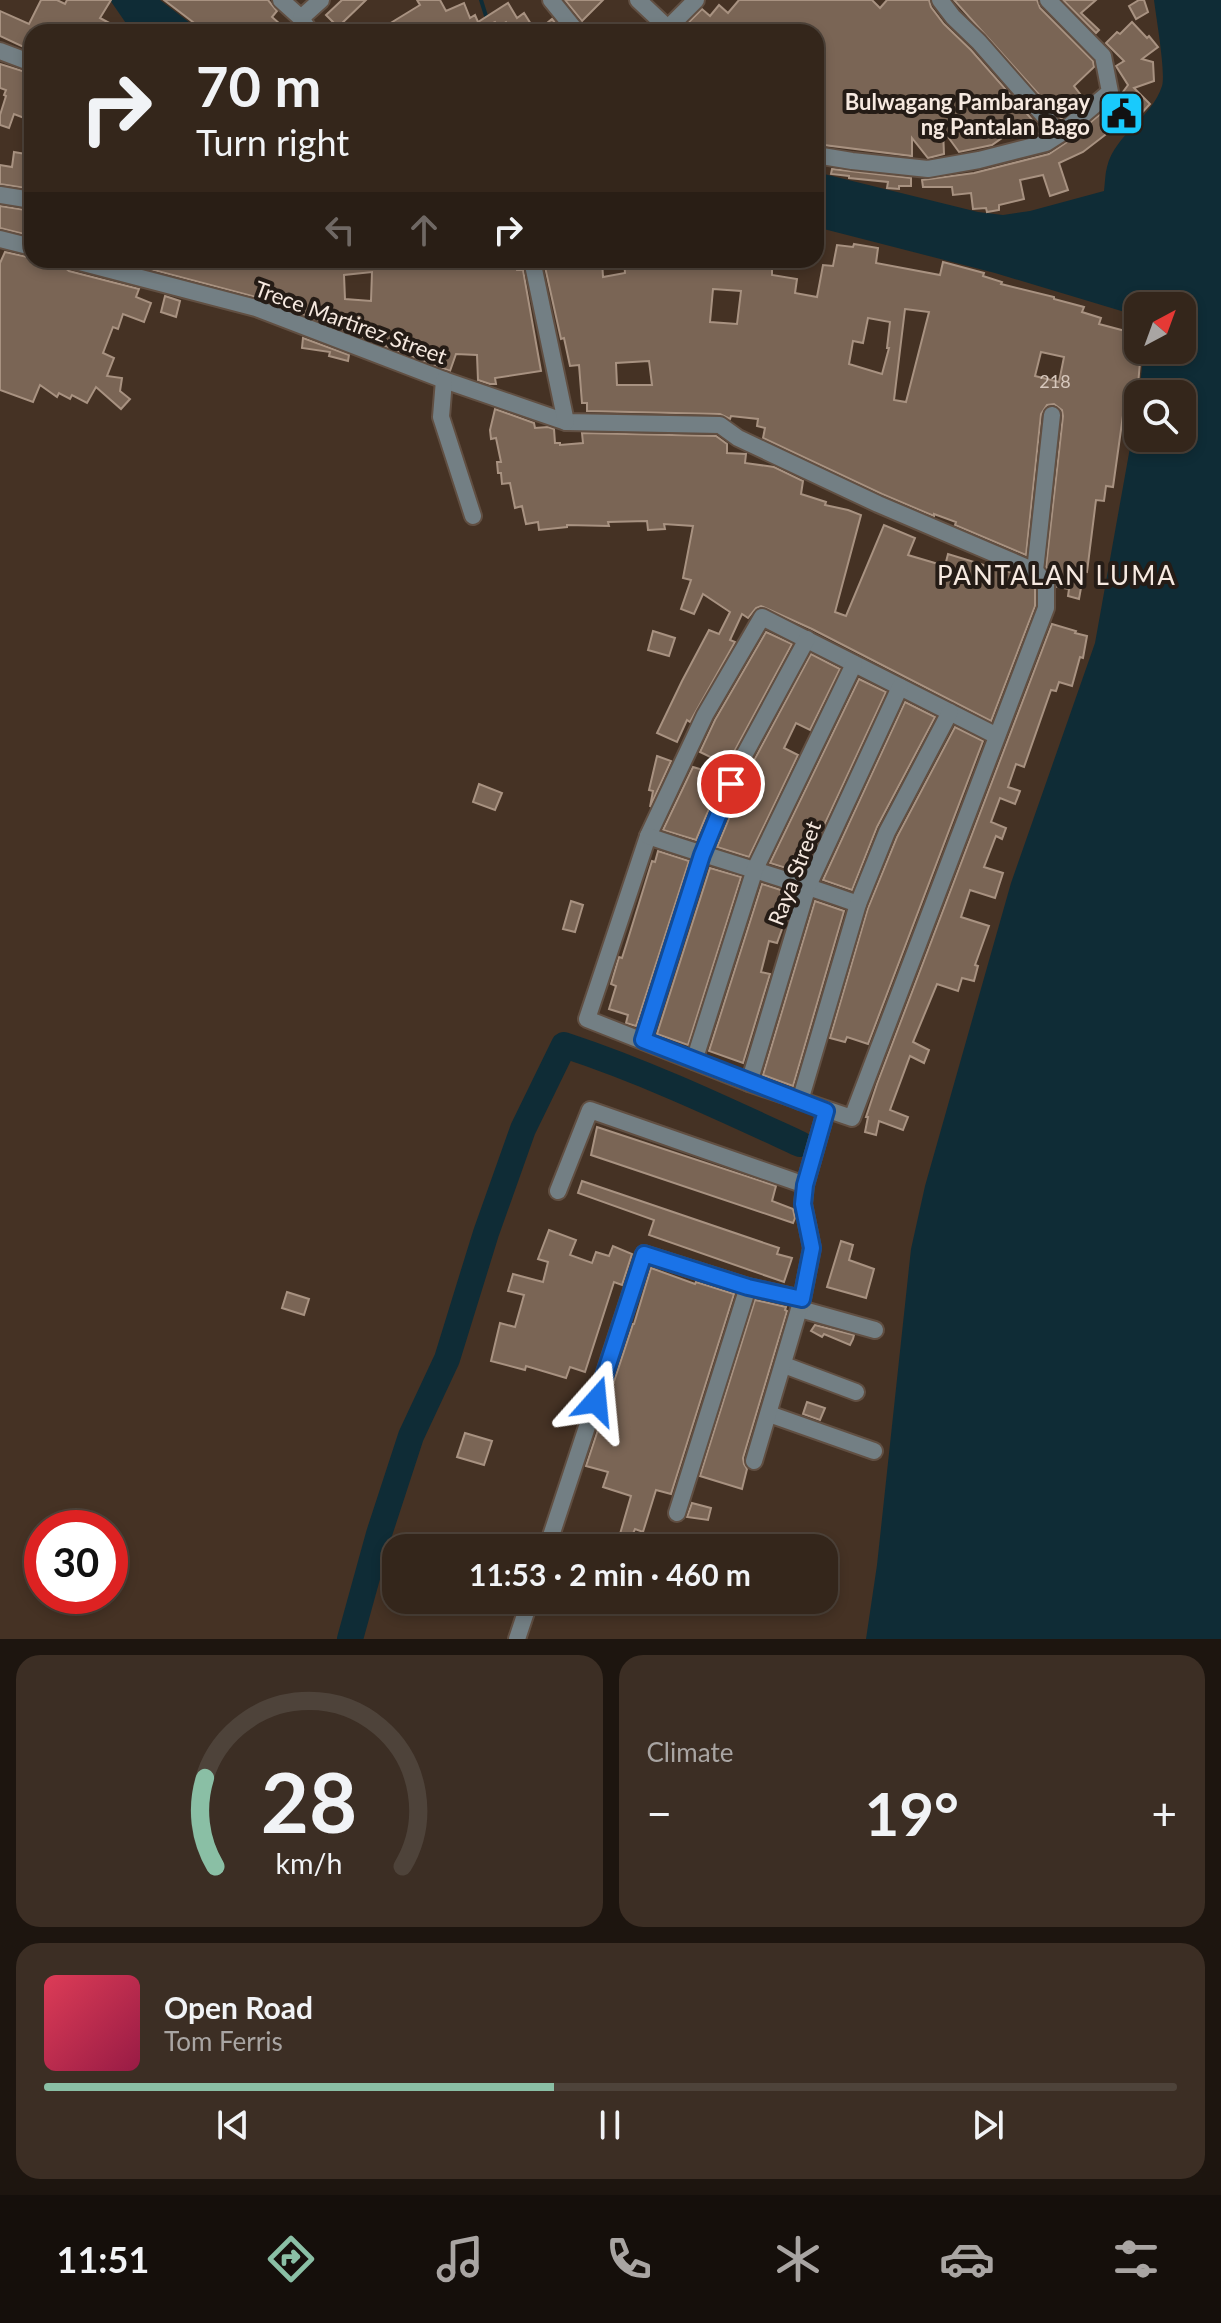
<!DOCTYPE html>
<meta charset="utf-8">
<style>
:root{--surface:#34261b;--page:#3c2e24;--text:#f1f3f6;--muted:#a9a5a3;--line:#4e433a;--accent:#8abfa5}
body{margin:0;font-family:Lato,sans-serif;background:var(--page);color:var(--text);height:100vh;display:flex;flex-direction:column;font-size:30px;white-space:nowrap}
*{box-sizing:border-box;margin:0}
p{font-size:26px;color:var(--muted)}
.icon{flex:none;width:44px;height:44px;fill:none;stroke:currentColor;stroke-width:2;stroke-linecap:round;stroke-linejoin:round}
.map{position:relative;height:1639px;overflow:hidden}
.sheet{display:flex;flex-direction:column;gap:16px;padding:16px;background:#1d150f;flex:1}
.sheet>*{flex:none}
.banner{position:absolute;left:24px;top:24px;width:800px;height:244px;border-radius:24px;box-shadow:0 4px 12px #0003,0 0 0 2px var(--line);background:#34261b;color:var(--text);overflow:hidden}
.needle{width:52px;rotate:41deg}
.tools{position:absolute;left:1124px;top:292px;display:grid;gap:16px}
.tools a{display:grid;place-items:center;width:72px;height:72px;border-radius:16px;background:var(--surface);box-shadow:0 4px 12px #0003,0 0 0 2px var(--line);font-size:40px}
.speed{position:absolute;left:24px;top:1510px;display:flex;gap:16px;font-size:40px;font-weight:700;text-align:center}
.speed>*{display:grid;place-content:center;width:104px;height:104px;border-radius:50%;background:var(--surface);box-shadow:0 4px 12px #0003,0 0 0 2px var(--line);line-height:1}
.speed .limit{border:12px solid #d22;background:#fff;color:#111}
.pin{position:absolute;display:grid;place-items:center;width:68px;height:68px;color:#fff;margin:-34px;border:4px solid #fff;border-radius:50%;box-shadow:0 2px 8px #0007}
.me{position:absolute;width:88px;margin:-44px;rotate:18deg;stroke-linejoin:round;filter:drop-shadow(0 0 6px #0008)}
.turn{display:flex;align-items:center;gap:28px;height:168px;padding:0 40px;font-size:36px}
.turn .icon{width:104px;height:104px;stroke-width:2.5}
.turn b{display:block;font-size:56px;line-height:68px}
.lanes{display:flex;align-items:center;height:76px;padding:0 40px;background:#0003;justify-content:center;gap:40px;direction:ltr}
.lanes .off{opacity:.35}
.big{font-size:60px;font-weight:700;line-height:1.1}
.sheet .card{flex:1;display:flex;flex-direction:column;justify-content:center;gap:12px;min-width:0;padding:0 28px;border-radius:24px;background:var(--page)}
.sheet .dial{align-items:center;gap:0}
.dial svg{height:208px;overflow:visible;fill:none;stroke:var(--line);stroke-width:7;stroke-linecap:round;text-anchor:middle}
.dial text{fill:var(--text);stroke:none}
.song{display:flex;align-items:center;gap:24px}
.cover{width:96px;height:96px;border-radius:12px;background:linear-gradient(135deg,hsl(350 70% 55%),hsl(340 70% 35%))}
.played{height:8px;border-radius:4px;background:linear-gradient(90deg,var(--accent) 45%,var(--line) 45%)}
.keys{display:flex;justify-content:space-around;direction:ltr}
.heat{display:flex;justify-content:space-between;align-items:center;font-size:44px;direction:ltr}
.sheet .tiles{flex:1;display:grid;gap:16px;grid-template-columns:1fr 1fr}
.card:last-child{grid-column:span 2}
.trip{position:absolute;left:382px;top:1534px;width:456px;height:80px;border-radius:24px;background:var(--surface);box-shadow:0 4px 12px #0003,0 0 0 2px var(--line);font-weight:700;line-height:80px;text-align:center}
.dock{display:flex;height:128px;justify-content:space-around;align-items:center;background:#150f0b;color:var(--muted)}
.dock .icon{width:56px;height:56px}
.dock .selected{color:var(--accent)}
.dock b{font-size:36px;color:var(--text)}
.map>svg:first-child{display:block}
.water{fill:#0f2c36}
.lines{fill:none;stroke-linecap:round;stroke-linejoin:round}
.stream{stroke:#0f2c36;stroke-width:4}
.river{stroke:#0f2c36;stroke-width:26}
.building{fill:#7a6555;stroke:#a89281;stroke-width:2;fill-rule:evenodd}
.minor-casing{stroke:#614f42;stroke-width:20}
.minor{stroke:#737f84;stroke-width:16}
.route-casing{stroke:#114b97;stroke-width:20}
.route{stroke:#1a73e8;stroke-width:14}
.labels{text-anchor:middle;dominant-baseline:central;stroke-width:8;stroke-linejoin:round;paint-order:stroke}
.number-label{font-size:18px;fill:#d7c8bd}
.poi-label{font-size:22px;font-weight:bold;fill:#f6e9e0;stroke:#251c16;text-anchor:end}
.street-label{font-size:22px;fill:#f6e9e0;stroke:#251c16}
.quarter-label{font-size:26px;letter-spacing:2px;fill:#f6e9e0;stroke:#251c16}
</style>
<div class="map">
<svg width="1221" height="1639" viewBox="0 0 1221 1639">
<rect width="100%" height="100%" fill="#453224"/>
<!-- water -->
<g class="water">
<path d="M110,0H160L202,32H132Z"/>
<path d="M1154,0H1221V1639H866L877,1565L911,1249L925,1186L1011,883L1095,643L1138,403V438H1182V394H1139L1144,350H1182V306H1138V316L995,273L816,227V172L978,212L1003,215L1030,211L1104,191C1105,183 1105,174 1107,167C1115,134 1152,118 1162,86C1166,73 1156,17 1154,0Z"/>
</g>
<g class="lines">
<!-- stream -->
<path class="stream" d="M481,0L491,32"/>
<!-- river -->
<path class="river" d="M350,1639L379,1534L411,1436L447,1359L486,1233L523,1129L564,1045C646,1072 722,1108 800,1144"/>
</g>
<!-- building -->
<g class="building">
<path d="M41,0H57L65,4L67,0H111L100,18L126,32H32V51L0,36V11L29,24Z"/>
<path d="M164,0H268L277,11L272,17L289,32H206Z"/>
<path d="M342,0H366L338,27L326,15Z"/>
<path d="M417,0H440L446,11L464,3L470,18L475,15L478,22L508,3L517,18L524,13L536,32L552,19L562,31L561,32H513L506,22L498,27L495,22L472,32H450L448,26L437,32H376L420,5Z"/>
<path d="M565,0H603L582,21Z"/>
<path d="M739,0H872L880,8L887,0H929L931,7L944,24L971,50L1043,132L1038,134L1029,125L1026,128L1022,124L992,145L959,152L943,130L944,154L928,158L912,138V156L816,144V32H773L766,26L761,32H690L684,27L702,9L710,16L719,5L728,13Z"/>
<path d="M954,0H1037L1040,8L1093,61L1094,67L1074,86L1084,99L1061,119Z"/>
<path d="M1063,0H1096L1081,13L1099,30L1096,33Z"/>
<path d="M1139,0H1144L1148,12L1136,19L1129,6Z"/>
<path d="M1132,22L1147,38L1149,36L1158,47L1142,59L1153,62L1154,81L1134,88L1150,104L1125,131L1118,125L1083,152L1059,163L1068,190L1050,196L1043,175L1020,180L1024,199L999,205V210L987,212L986,208L973,209L971,193L953,195L952,187H923L922,180L974,173L1049,154L1067,142L1117,100L1128,85L1116,66L1124,61L1106,43L1117,32L1120,34Z"/>
<path d="M0,64L32,74V121L14,114L9,128L0,125V115L6,96L4,95L6,90L0,88Z"/>
<path d="M14,152L32,155V189L0,184V165L12,167Z"/>
<path d="M832,169L911,178V186H899V189L887,188L888,182L849,178V176L831,174Z"/>
<path d="M0,206L32,211V236L0,228Z"/>
<path d="M854,244L878,248L876,263L940,275L943,262L984,273L983,276L1002,282L1001,284L1054,297V299L1084,307L1082,312L1101,318L1099,324L1133,333L1132,339L1138,340V350L1141,351L1137,396L1126,394L1113,487L1106,486L1104,501L1096,500L1087,572L1084,571L1079,599L1068,596L1069,589L1057,587L1055,576L1046,567L1063,416L1062,410L1054,404L1047,405L1041,414L1026,555L955,525L956,522L934,514V516L882,494L763,438L765,428L757,426L758,419L731,416L730,419L720,414L587,411V403H582L579,365L570,366L564,338L561,339L545,267V260H602L603,277L625,273L624,260H772V275L797,279L795,293L817,297L823,265L833,266L837,245L853,247ZM713,289L741,291L737,324L710,322ZM905,309L929,312L906,402L894,400ZM868,318L890,322L887,348H889L882,374L849,364L853,341L863,343ZM1041,352L1064,357L1059,382L1035,376ZM649,361L652,385H617L616,363Z"/>
<path d="M5,252L32,258V260H42L53,265L54,260H61L64,267L69,271L139,289L136,297L151,303L144,322L123,314L118,329L113,327L103,353L114,358L107,376L122,378L120,391L130,399L121,409L96,387L87,403L72,395L70,399L59,393L57,397L40,385L33,402L0,390V263Z"/>
<path d="M116,260H436V264L465,262L464,260H515L517,270H523L541,371L495,378L496,384H490L478,380L477,355L456,354L450,371L380,344V342L373,341L260,298ZM372,272L371,301L345,299L344,275Z"/>
<path d="M165,296L180,301L176,317L161,312Z"/>
<path d="M303,338L349,355L348,361L329,356L330,352L302,348Z"/>
<path d="M495,409L534,423L535,428L548,427L554,429L555,443H560V445L583,443L582,433L716,436L727,444V453L746,454L745,463L774,467L803,481L801,494L826,502L825,505L848,510L861,515L835,612L846,616L884,525L915,538L908,555L945,566L948,554L1000,570V568L1028,580L1035,587V606L991,721L812,629L761,606L756,608L748,618L742,614L730,640L735,642L690,722L687,720L677,742L657,733L682,681L709,630L719,634L730,612L703,594L694,614L681,609L691,580L683,578L693,526L664,524L665,529L648,530L647,521L608,522L609,526L567,525V527L539,530L538,522L526,524L522,506L515,508L510,483L502,484L501,473H498L497,462H501L496,438L491,439L490,430Z"/>
<path d="M1052,624L1076,631L1075,633L1087,636L1083,658L1080,657L1072,686L1059,682L1056,691L1051,690L1024,767L1016,764L1008,787L1020,791L1015,804L1000,798L991,822L1006,828L1002,839L996,836L984,867L1003,873L995,898L970,890L961,917L989,926L975,965L978,966L974,981L962,978L958,991L937,984L913,1042L929,1050L924,1063L910,1056L890,1110L908,1117L903,1130L879,1121L876,1135L865,1132L868,1117H866L877,1084Z"/>
<path d="M653,631L675,638L669,656L648,650Z"/>
<path d="M766,632L792,644L727,765L700,752L715,720Z"/>
<path d="M811,654L840,669L810,730L796,723L784,748L798,755L749,857L717,847L751,766Z"/>
<path d="M859,679L886,692L802,873L770,863Z"/>
<path d="M905,702L935,717L877,827L852,890L823,880Z"/>
<path d="M955,727L983,741L868,1044L847,1037L845,1042L830,1038L868,908L897,837Z"/>
<path d="M657,756L671,761L650,807L653,791L649,790Z"/>
<path d="M693,767L723,776L696,840L663,830Z"/>
<path d="M479,784L502,793L495,810L473,802Z"/>
<path d="M658,851L689,861L636,1026L626,1023L628,1015L609,1009L616,986L611,984L619,957L622,958L628,939L652,861L655,862Z"/>
<path d="M710,868L741,877L688,1045L657,1034Z"/>
<path d="M762,884L787,892L784,901L791,904L777,943L769,941L761,972L770,974L743,1063L709,1051Z"/>
<path d="M571,901L583,905L575,932L563,929Z"/>
<path d="M815,901L844,911L793,1086L763,1075Z"/>
<path d="M597,1127L776,1186L772,1201L793,1209L795,1218L793,1223L591,1155Z"/>
<path d="M582,1181L779,1248L777,1254L792,1258L784,1282L649,1235L654,1220L578,1193Z"/>
<path d="M549,1230L576,1240L570,1255L592,1263L596,1252L609,1256L613,1246L632,1254L622,1285L614,1282L585,1372L570,1367L566,1378L526,1366L525,1370L491,1361L500,1323L515,1327L524,1295L508,1291L513,1274L543,1282L548,1262L538,1259Z"/>
<path d="M841,1241L853,1245L849,1260L874,1269L866,1298L827,1287Z"/>
<path d="M651,1268L695,1284L696,1282L734,1294L671,1494L656,1490L643,1532L635,1529L631,1538L620,1534L631,1496L603,1487L608,1472L586,1466L633,1324H634Z"/>
<path d="M287,1292L309,1299L304,1315L282,1308Z"/>
<path d="M755,1300L786,1307L785,1310L787,1311L743,1458L744,1464L747,1469L742,1489L700,1476Z"/>
<path d="M815,1325L854,1335L853,1339L850,1345L824,1334L822,1337L811,1331Z"/>
<path d="M807,1402L825,1408L820,1420L803,1414Z"/>
<path d="M465,1433L492,1441L484,1465L457,1457Z"/>
<path d="M692,1503L711,1508L708,1520L687,1517Z"/>
</g>
<g class="lines">
<defs>
<g id="minor">
<path d="M281,0L301,18L310,32"/>
<path d="M551,0L577,32"/>
<path d="M638,0L672,32"/>
<path d="M940,0L953,17L979,42L1060,134"/>
<path d="M301,18L321,0"/>
<path d="M664,32L696,0"/>
<path d="M0,51L32,63"/>
<path d="M816,155L852,161L928,169L979,160L1046,143L1060,134L1110,92L1103,56L1048,0"/>
<path d="M0,195L32,200"/>
<path d="M0,239L32,247"/>
<path d="M72,260L256,308L444,380L566,422L720,425L738,438L878,504L1035,571L1046,583V608L1022,671L852,1118L749,1083L587,1019L648,836L705,715L762,617L997,736"/>
<path d="M532,260L566,422"/>
<path d="M444,380L441,417L473,516"/>
<path d="M1035,571L1052,415"/>
<path d="M648,836C718,860 789,879 858,904"/>
<path d="M643,1040L702,855L741,761L807,639"/>
<path d="M694,1061L755,869L854,664"/>
<path d="M749,1083L808,886L900,687"/>
<path d="M800,1101L858,904L887,832L950,712"/>
<path d="M558,1191L590,1110L805,1185"/>
<path d="M800,1309L875,1330"/>
<path d="M784,1365L856,1392"/>
<path d="M769,1414L874,1451"/>
<path d="M754,1461L802,1299L812,1248L803,1204L805,1185L826,1111"/>
<path d="M677,1513L748,1287L802,1299"/>
<path d="M547,1548L644,1254L748,1287"/>
<path d="M517,1639L530,1600"/>
</g>
</defs>
<!-- minor casing -->
<use href="#minor" class="minor-casing"/>
<!-- minor -->
<use href="#minor" class="minor"/>
</g>
<g class="lines">
<defs>
<path id="route" d="M596,1401L644,1254L748,1287L802,1299L812,1248L803,1204L805,1185L826,1111L643,1040L702,855L731,784"/>
</defs>
<!-- route casing -->
<use href="#route" class="route-casing"/>
<!-- route -->
<use href="#route" class="route"/>
</g>
<!-- icons -->
<defs>
<symbol id="civic-square" viewBox="-11 -11 22 22"><rect x="-9" y="-9" width="18" height="18" rx="4" fill="#19cafc" stroke="#251c16"/><path d="M-.6-6.5H3V-4.5H.6V-3L4-1V1h2V6H-6V1h2V-1L-.6-3ZM-1.2 2.5V6h2.4V2.5Z" fill="#111"/></symbol>
</defs>
<g fill-rule="evenodd">
<use href="#civic-square" x="1096" y="88" width="51" height="51"/>
</g>
<g class="labels">
<!-- number labels -->
<g class="number-label">
<text x="1055" y="381">218</text>
</g>
<!-- poi labels -->
<g class="poi-label">
<text x="1090" y="101">Bulwagang Pambarangay<tspan x="1090" dy="25">ng Pantalan Bago</tspan></text>
</g>
<!-- street labels -->
<g class="street-label">
<text transform="translate(351 322) rotate(20)">Trece Martirez Street</text>
<text transform="translate(794 873) rotate(-69)">Raya Street</text>
</g>
<!-- quarter labels -->
<g class="quarter-label">
<text x="1057" y="575">PANTALAN LUMA</text>
</g>
</g>
</svg>
<div class="tools">
<a><svg class="needle" viewBox="-14 -14 28 28"><path d="M0-13l5 13h-10z" fill="#e53935"/><path d="M0 13l5-13h-10z" fill="#a9a5a3"/></svg></a>
<a><svg class="icon" aria-label="search" viewBox="0 0 24 24"><circle cx="10" cy="10" r="6"/><path d="M15 15l6 6"/></svg></a>
</div>
<div class="speed"><div class="limit">30</div></div>
<div class="pin" style="left:731px;top:784px;background:#d93025"><svg class="icon" aria-label="arrive" viewBox="0 0 24 24"><path d="M6 21V4h12l-3 4 3 4H6"/></svg></div>
<svg class="me" style="left:596px;top:1401px" viewBox="-20 -20 40 40"><path d="M0-17L14 15 0 8-14 15z" fill="#1a73e8" stroke="#fff" stroke-width="4"/></svg>
<div class="trip">11:53 · 2 min · 460 m</div>
<div class="banner">
<div class="turn"><svg class="icon" aria-label="right" viewBox="0 0 24 24"><path d="M7 20v-9h11M14 6l5 5-5 5"/></svg><div><b>70 m</b>Turn right</div></div>
<div class="lanes"><svg class="icon off" aria-label="left" viewBox="0 0 24 24"><path d="M17 20v-9H6M10 6l-5 5 5 5"/></svg><svg class="icon off" aria-label="ahead" viewBox="0 0 24 24"><path d="M12 20V5M6 11l6-6 6 6"/></svg><svg class="icon" aria-label="right" viewBox="0 0 24 24"><path d="M7 20v-9h11M14 6l5 5-5 5"/></svg></div>
</div>
</div>
<section class="sheet">
<div class="tiles">
<div class="card dial"><svg viewBox="0 0 100 80">
<path d="M14 69A42 42 0 1 1 86 69"/>
<path d="M14 69A42 42 0 0 1 10 35" stroke="#8abfa5"/>
<text x="50" y="56" font-size="32" font-weight="700">28</text>
<text x="50" y="72" font-size="11">km/h</text>
</svg></div>
<div class="card"><p>Climate</p>
<div class="heat"><a>−</a><b class="big">19°</b><a>+</a></div>
</div>
<div class="card">
<div class="song"><i class="cover"></i><div><b>Open Road</b><p>Tom Ferris</p></div></div>
<div class="played"></div>
<div class="keys"><svg class="icon" aria-label="previous" viewBox="0 0 24 24"><path d="M18 5L8 12l10 7zM5 5v14"/></svg><svg class="icon" aria-label="pause" viewBox="0 0 24 24"><path d="M8 5v14M16 5v14"/></svg><svg class="icon" aria-label="next" viewBox="0 0 24 24"><path d="M6 5l10 7-10 7zM19 5v14"/></svg></div>
</div>
</div>
</section>
<nav class="dock">
<b>11:51</b>
<svg class="icon selected" aria-label="directions" viewBox="0 0 24 24"><path d="M12 3l9 9-9 9-9-9zM9 14v-3h6M13 9l2 2-2 2"/></svg>
<svg class="icon" aria-label="music" viewBox="0 0 24 24"><path d="M9 18V5l10-2v13"/><circle cx="6" cy="18" r="3"/><circle cx="16" cy="16" r="3"/></svg>
<svg class="icon" aria-label="phone" viewBox="0 0 24 24"><path d="M5 4h4l2 5-3 2q2 4 5 5l2-3 5 2v4C11 20 4 13 5 4z"/></svg>
<svg class="icon" aria-label="climate" viewBox="0 0 24 24"><path d="M12 3v18M4 7l16 10M4 17L20 7"/></svg>
<svg class="icon" aria-label="car" viewBox="0 0 24 24"><path d="M5 17H2v-5l4-1 3-4h7l3 4 3 1v5h-3M9 17h6M6 11h13"/><circle cx="7" cy="17" r="2"/><circle cx="17" cy="17" r="2"/></svg>
<svg class="icon" aria-label="filters" viewBox="0 0 24 24"><path d="M4 7h16M4 17h16"/><circle cx="9" cy="7" r="2"/><circle cx="15" cy="17" r="2"/></svg>
</nav>
